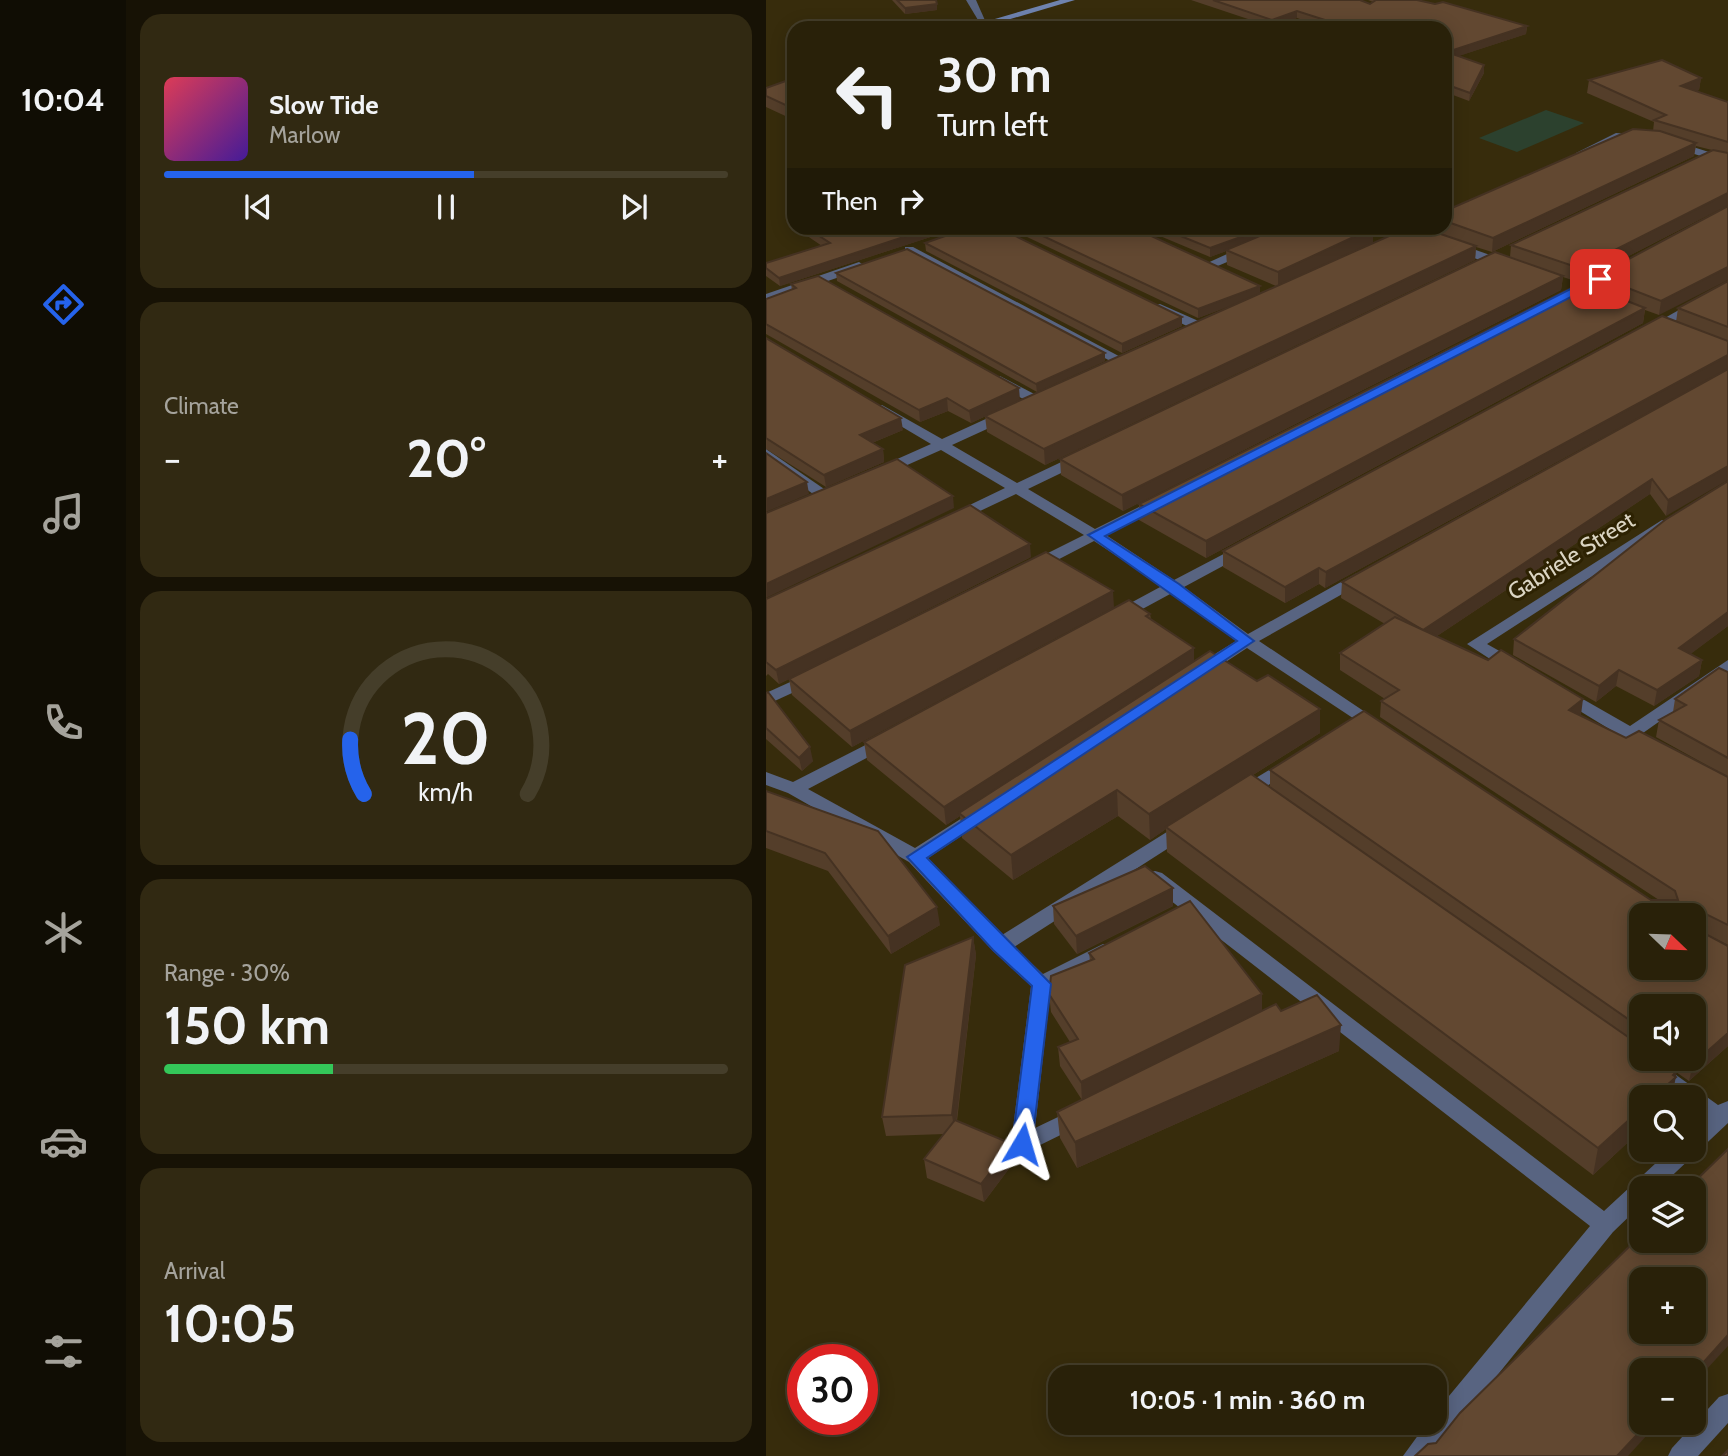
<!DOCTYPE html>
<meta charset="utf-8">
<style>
:root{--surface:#292109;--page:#312912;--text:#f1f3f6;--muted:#a5a39c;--line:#453e2a;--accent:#2563eb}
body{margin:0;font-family:Cabin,sans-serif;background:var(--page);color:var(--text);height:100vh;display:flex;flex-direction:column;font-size:26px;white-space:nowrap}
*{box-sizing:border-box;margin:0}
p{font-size:23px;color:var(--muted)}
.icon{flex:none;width:38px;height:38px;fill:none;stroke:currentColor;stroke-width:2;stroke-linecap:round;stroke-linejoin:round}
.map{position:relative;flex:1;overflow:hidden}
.drawer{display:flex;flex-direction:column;gap:14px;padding:14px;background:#171205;width:640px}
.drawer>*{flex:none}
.top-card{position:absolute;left:21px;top:21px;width:665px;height:214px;border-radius:21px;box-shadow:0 4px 18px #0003,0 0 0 2px var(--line);background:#292109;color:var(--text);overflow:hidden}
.needle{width:46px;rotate:113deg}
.fabs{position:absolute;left:863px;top:903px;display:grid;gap:14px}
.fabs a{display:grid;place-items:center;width:77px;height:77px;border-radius:14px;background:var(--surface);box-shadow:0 4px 18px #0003,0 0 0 2px var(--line);font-size:35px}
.speed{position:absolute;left:21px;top:1344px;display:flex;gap:14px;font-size:35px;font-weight:700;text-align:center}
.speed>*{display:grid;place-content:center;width:91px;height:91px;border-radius:50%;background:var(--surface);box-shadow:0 4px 18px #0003,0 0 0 2px var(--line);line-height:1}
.speed .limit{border:10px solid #d22;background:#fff;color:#111}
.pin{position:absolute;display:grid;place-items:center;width:60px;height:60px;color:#fff;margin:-30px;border-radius:14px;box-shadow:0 4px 10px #0006}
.me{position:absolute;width:77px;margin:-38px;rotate:7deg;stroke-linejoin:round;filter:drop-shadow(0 0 5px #0008)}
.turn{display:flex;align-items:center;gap:24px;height:147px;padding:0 35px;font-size:32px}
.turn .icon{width:91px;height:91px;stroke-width:2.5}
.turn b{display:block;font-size:49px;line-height:60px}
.then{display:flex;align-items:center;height:66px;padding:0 35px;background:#0003;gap:14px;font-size:26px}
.big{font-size:52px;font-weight:700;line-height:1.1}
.drawer .widget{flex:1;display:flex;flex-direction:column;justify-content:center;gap:10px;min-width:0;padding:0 24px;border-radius:21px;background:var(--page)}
.drawer .dial{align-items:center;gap:0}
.dial svg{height:182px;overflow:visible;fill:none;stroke:var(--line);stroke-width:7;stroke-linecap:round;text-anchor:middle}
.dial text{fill:var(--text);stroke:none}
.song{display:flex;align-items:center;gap:21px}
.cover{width:84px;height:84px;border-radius:10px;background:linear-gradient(135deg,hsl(350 70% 55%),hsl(260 70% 35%))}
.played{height:7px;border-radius:4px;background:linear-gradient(90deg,var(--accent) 55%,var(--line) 55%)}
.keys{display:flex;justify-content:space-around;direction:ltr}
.heat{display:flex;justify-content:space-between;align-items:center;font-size:38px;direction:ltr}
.charge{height:10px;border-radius:5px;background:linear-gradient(90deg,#34c759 30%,var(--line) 0)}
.trip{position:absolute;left:282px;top:1365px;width:399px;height:70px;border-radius:21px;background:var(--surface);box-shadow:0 4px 18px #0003,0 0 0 2px var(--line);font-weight:700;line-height:70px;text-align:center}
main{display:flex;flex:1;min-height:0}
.tabs{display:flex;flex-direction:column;width:126px;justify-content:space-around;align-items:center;background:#100d04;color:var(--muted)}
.tabs .icon{width:49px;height:49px}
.tabs .current{color:var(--accent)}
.tabs b{font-size:32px;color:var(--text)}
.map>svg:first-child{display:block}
.green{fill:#2c412e}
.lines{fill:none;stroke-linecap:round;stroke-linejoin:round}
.street{fill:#586481;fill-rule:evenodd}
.secondary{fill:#6f83af;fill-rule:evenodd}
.wall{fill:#543e2a;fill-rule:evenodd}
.shaded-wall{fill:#453222}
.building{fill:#624831;stroke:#453222;stroke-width:2;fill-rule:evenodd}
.route{fill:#2563eb;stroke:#184099;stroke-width:2}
.labels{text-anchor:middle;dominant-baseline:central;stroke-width:6;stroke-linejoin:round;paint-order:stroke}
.street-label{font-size:23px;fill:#dbd5c3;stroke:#2d2202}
</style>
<main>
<nav class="tabs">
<b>10:04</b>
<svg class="icon current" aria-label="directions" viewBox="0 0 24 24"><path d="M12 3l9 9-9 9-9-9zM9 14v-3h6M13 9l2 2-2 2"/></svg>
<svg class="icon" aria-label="music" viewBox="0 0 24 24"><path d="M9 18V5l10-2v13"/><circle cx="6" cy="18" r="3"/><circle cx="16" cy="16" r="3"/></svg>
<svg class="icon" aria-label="phone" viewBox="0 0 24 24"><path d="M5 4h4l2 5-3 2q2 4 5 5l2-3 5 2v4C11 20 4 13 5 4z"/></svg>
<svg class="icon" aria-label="climate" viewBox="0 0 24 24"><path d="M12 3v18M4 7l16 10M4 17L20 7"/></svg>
<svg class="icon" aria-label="car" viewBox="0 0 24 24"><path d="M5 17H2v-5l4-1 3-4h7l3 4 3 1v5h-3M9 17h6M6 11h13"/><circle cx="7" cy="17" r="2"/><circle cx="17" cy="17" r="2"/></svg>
<svg class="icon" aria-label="filters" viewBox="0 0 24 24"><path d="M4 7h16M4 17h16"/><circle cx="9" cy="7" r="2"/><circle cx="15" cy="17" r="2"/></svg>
</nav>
<section class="drawer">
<div class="widget">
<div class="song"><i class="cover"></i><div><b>Slow Tide</b><p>Marlow</p></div></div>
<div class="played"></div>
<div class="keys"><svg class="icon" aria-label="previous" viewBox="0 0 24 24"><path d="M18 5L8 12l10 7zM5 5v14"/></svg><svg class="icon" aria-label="pause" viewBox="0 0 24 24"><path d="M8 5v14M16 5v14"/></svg><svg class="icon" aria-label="next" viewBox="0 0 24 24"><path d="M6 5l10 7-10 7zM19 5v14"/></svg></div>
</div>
<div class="widget"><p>Climate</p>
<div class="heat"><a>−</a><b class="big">20°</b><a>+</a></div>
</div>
<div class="widget dial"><svg viewBox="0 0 100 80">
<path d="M14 69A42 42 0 1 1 86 69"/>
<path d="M14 69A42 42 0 0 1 8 45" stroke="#2563eb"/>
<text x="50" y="56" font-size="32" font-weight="700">20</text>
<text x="50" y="72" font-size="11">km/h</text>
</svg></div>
<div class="widget"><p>Range · 30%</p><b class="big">150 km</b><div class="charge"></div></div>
<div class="widget"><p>Arrival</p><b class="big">10:05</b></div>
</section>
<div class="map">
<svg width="962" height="1456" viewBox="0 0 962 1456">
<rect width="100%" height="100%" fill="#372c0c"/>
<!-- green -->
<path class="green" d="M780,110L818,123L751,152L713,138Z"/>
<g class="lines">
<!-- street -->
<g class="street">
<path d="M200,0H210L221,25H215Z"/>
<path d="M850,133L874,135L879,138C870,144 862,137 851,139C838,142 822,162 810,153Z"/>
<path d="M908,141L962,158V165L904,146L903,144Z"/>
<path d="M615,228H635L663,236L657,240Z"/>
<path d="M687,242L744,262L746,265L736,268L683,249L681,246Z"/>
<path d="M483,244L489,248L487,251L447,268L437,265Z"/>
<path d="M139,247H147L364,362L357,366L352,365L139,253Z"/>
<path d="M93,262L99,266L97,269L0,302V294Z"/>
<path d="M846,267L856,270L804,300L794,297Z"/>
<path d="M962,282V291L887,334L882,335L876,331Z"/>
<path d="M394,304L437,323L438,326L437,329H427L390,311V305Z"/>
<path d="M234,376L276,398L278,401L271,405L266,404L229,383L227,380Z"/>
<path d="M116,405L176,439L235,412H245V418L186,445L251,483L308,456H318V462L262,489L329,529L389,499H399V505L340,535L408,580L471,547H481L484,550L481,553L418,587L482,634L591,573H603L605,576L603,579L493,641L620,726L611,731L605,730L481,648L443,673H431L429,669L431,665L470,641L406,593L358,619H346L344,616L346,613L396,586L328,541L272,570H260L258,567L260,564L318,535L250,494L195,520H185L182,517L185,514L239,488L175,450L121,474H111V468L165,444L111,412V406Z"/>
<path d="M0,449L64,493V499H54L0,460Z"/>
<path d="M896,520L901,522L904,525L901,528L721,644L753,662L755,666L753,670H741L701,644Z"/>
<path d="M962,660V673L877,733L895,746L886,752L858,738L786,694L789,690H801L864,726Z"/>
<path d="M44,673L52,678L50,682L0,705V693Z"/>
<path d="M121,734L127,736L130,740L127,744L42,789L149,848L207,811H221L223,815L221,819L162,858L236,935L412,825L419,823L428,829L426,833L248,947L277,974L337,944H351L354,949L351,954L285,986L269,1128L313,1107L321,1110L324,1116L321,1122L264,1150L256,1153L248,1150L245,1144L265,986L227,951L143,862L22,793L0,785V772L27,782Z"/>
<path d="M523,758L532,764L529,768L482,798H470L467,794L470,790Z"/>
<path d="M389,871L396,873L838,1211L904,1150H928V1129L938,1118L928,1110V1097C909,1097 890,1090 880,1073L883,1067L891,1065L899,1067L952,1105L962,1101V1123L893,1188H875V1205L847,1232L666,1456H637L661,1423H668V1414L824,1226L382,883L379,878L382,873Z"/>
<path d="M962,1394V1423L932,1456H902L906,1448L953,1397Z"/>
</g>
<!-- secondary -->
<path class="secondary" d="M294,0H309L214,28H198Z"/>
</g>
<!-- wall -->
<g class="wall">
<path d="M126,0H170L171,10L139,14Z"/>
<path d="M425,0H594L604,4L607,2L602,0H651L761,26L760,34L692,56L718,73L703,101L679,92V28H560L531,18L506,27Z"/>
<path d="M28,78V120L0,107V88Z"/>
<path d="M935,78L933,90L930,91L962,102V205L812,282L797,277L795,290L357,511L295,475L294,459L744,257L745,245L946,150L930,146L928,156L726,252L710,247L709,260L279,465L221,432L219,416L474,302L432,318L242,228H368L494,293L510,286L461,265L460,251L444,257L375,228H607V243L665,230V228H679V211L887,131L888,122L821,93L823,80Z"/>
<path d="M962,206L893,315L879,310L877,323L440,558L373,520V504L829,289L831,276Z"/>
<path d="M36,228H192L14,286L0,276V263L56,246L37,233Z"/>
<path d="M159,243L416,317V326L356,353L160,251Z"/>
<path d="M70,273L339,361L271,392L71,281Z"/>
<path d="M962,281V369L559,588L553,584L519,603L457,567V551L910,322L912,308Z"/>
<path d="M25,284L254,400L205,423L182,411L154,422L0,334V299L26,290Z"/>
<path d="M0,338L137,430L106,443L117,449L118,462L60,487L0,449Z"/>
<path d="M962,369L900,516L884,494L671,636L814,716L860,738L962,777V945L930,929L962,946V1046L923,1081L910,1072L909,1077L875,1097V1130L827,1175L401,852L400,829L384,840L352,816L247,880L196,838L194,816L180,825L101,760L98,742L384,614L385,619L428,661L554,733L487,775L504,787V770L885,900H893L614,717L615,701L619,699L574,670V653L619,624L575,598L576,582ZM875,1006L928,1059H875Z"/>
<path d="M265,557L13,684L2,674L0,676V599Z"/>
<path d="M348,607L86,747L26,695L23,679Z"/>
<path d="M962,626L924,654L936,660L933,676L888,706L850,686L830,702L747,655L748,639Z"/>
<path d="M962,672V777L890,737L893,720L907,712L909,699Z"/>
<path d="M0,693L47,761L36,771L0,739Z"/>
<path d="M0,791L174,925L125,954L62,871L0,848Z"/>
<path d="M407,888V906L311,954L288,924L287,906Z"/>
<path d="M207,937L210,955L191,1121L248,1162L218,1202L161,1178L158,1159L179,1134L120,1136L116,1117Z"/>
<path d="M323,953L496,994V1011H515L573,1051L311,1168L294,1138L291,1112L316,1100L294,1066L292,1047L304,1042L285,1012L283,994L324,961Z"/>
</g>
<!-- shaded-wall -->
<g class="shaded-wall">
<path d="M171,4V10L139,14V8Z"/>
<path d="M531,11V18L506,27V20Z"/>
<path d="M761,26L760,34L681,60V52Z"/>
<path d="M718,65V73L703,101L704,93Z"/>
<path d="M935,78L933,90L913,98L915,86Z"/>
<path d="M930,143L928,156L726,252L727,238Z"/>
<path d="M962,193V205L812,282L813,268Z"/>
<path d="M165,228H192L14,286L13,278Z"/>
<path d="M500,228H523L444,257V248Z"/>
<path d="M607,228V243L512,287V272Z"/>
<path d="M710,246L709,260L279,465L278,449Z"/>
<path d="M962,267V280L893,315L895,301Z"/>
<path d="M797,276L795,290L357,511L356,495Z"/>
<path d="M494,286V295L432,318V309Z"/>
<path d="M879,308L877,323L440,558V541Z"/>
<path d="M416,317V326L356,353V344Z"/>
<path d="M339,353V361L271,392L270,384Z"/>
<path d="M962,355V369L559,588L560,572Z"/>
<path d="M253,388L254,400L205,423L203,411Z"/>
<path d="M181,398L182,411L154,422L153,410Z"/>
<path d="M135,418L137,430L96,447L94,435Z"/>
<path d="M117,449L118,462L60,487L58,475Z"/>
<path d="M962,466V480L900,516L902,500Z"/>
<path d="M886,479L884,494L656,646L657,630Z"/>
<path d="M41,482L43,494L0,512V499Z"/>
<path d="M187,496L188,508L0,598V584Z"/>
<path d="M264,544L265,557L13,684L10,670Z"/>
<path d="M553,568V584L519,603V587Z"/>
<path d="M347,591L348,607L86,747L84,731Z"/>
<path d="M962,612V626L910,665L913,648Z"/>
<path d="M428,648V665L193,813L194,816L180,825L178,807Z"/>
<path d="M936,660L933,676L888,706L891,690Z"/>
<path d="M853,670L850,686L830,702L833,686Z"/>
<path d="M817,699L815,715L801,727L803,710Z"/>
<path d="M554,709V733L402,828L400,827V829L384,840L383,814Z"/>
<path d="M44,747L47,761L36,771L33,758Z"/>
<path d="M351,790L352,816L247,880L245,855Z"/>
<path d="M407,888V906L311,954L310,936Z"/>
<path d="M171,907L174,925L125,954L122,936Z"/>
<path d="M207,937L210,955L189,1133L186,1115Z"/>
<path d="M496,994V1012L316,1101L315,1082Z"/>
<path d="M575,1025L573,1051L311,1168L309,1142Z"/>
<path d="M962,1033V1046L923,1081L927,1064Z"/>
<path d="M911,1071L906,1097H888L907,1075Z"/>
<path d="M875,1109V1130L827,1175L832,1148Z"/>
<path d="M246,1144L248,1162L218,1202L215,1184Z"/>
<path d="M962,1335V1346L928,1383V1373Z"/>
<path d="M882,1423H892L862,1456H851Z"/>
</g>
<!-- building -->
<g class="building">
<path d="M131,0H170L171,4L139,8Z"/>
<path d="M447,0H594L604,4L610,0H651L669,4L677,2L761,26L681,52L718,65L704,93L679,84V28H584L531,11L506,20Z"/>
<path d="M896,60L935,78L915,86L962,102V142L888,120L900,115L823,80Z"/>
<path d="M28,78V109L0,96V88Z"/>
<path d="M867,129L894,131L930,143L727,238L679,221V211Z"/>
<path d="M947,150L962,153V193L813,268L745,245Z"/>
<path d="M962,206V267L895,301L831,276Z"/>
<path d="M41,228H165L13,278L0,268V263L64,243Z"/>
<path d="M202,228H233L416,317L356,344L159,243Z"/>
<path d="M260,228H368L494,286L432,309Z"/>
<path d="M395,228H500L444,248Z"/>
<path d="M513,228H607L512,272L460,250Z"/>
<path d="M641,228H657L710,246L278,449L219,416Z"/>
<path d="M141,249L339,353L270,384L70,273Z"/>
<path d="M729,252L797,276L356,495L294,459Z"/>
<path d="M52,276L253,388L203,411L181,398L153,410L0,324V299L30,288L25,284Z"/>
<path d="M962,281V327L912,308Z"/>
<path d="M815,283L879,308L440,541L373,504Z"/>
<path d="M896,316L962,341V355L560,572L553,568L519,587L457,551Z"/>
<path d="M0,338L135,418L94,435L117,449L58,475L0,438Z"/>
<path d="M962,369V466L902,500L886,479L657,630L576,582Z"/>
<path d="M0,453L41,482L0,499Z"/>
<path d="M131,459L187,496L0,584V513Z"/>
<path d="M962,481V612L913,648L936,660L891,690L853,670L833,686L748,639L899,520Z"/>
<path d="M204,505L264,544L10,670L0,662V599Z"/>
<path d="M280,552L347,591L84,731L23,679Z"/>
<path d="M363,600L384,614L380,616L428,648L178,807L98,742Z"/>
<path d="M629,617L722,660L735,650L817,699L803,710L860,738L873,731L962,777V925L930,909V929L962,946V1033L927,1064L920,1059H928V1006H875V1028L504,770L598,711L885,900H912L909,891L615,701L633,690L574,653ZM875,915H928V968H875Z"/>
<path d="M444,651L491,681L502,675L554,709L383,814L351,790L245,855L193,813Z"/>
<path d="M953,668L962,672V758L893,720L920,705L909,699Z"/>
<path d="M2,692L44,747L33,758L0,728V693Z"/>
<path d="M485,774L875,1046V1059H893L911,1071L907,1075L910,1077L888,1097H875V1109L832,1148L400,827Z"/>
<path d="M0,791L112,831L171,907L122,936L59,853L0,831Z"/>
<path d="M379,866L407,888L310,936L287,906Z"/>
<path d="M424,901L496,994L315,1082L292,1047L312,1039L283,994L285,976L328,959L323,953Z"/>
<path d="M207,937L186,1115L116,1117L139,965Z"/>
<path d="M551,995L575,1025L309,1142L291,1112L510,1004L515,1011Z"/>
<path d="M189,1120L246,1144L215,1184L158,1159Z"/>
<path d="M962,1149V1335L928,1373V1370H875V1423H882L851,1456H649L662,1444L670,1443L694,1413L875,1235V1241H928V1188H922ZM875,1279H928V1332H875Z"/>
<path d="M962,1450V1456H956Z"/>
</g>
<!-- route -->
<path class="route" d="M830,276L840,279L339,536L413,584L488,641L161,858L285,984L266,1144L263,1150H249L246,1144L266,986L227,950L141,857L471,641L322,535Z"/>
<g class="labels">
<!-- street labels -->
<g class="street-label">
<text transform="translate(805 556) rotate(-32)">Gabriele Street</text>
</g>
</g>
</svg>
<div class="fabs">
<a><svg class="needle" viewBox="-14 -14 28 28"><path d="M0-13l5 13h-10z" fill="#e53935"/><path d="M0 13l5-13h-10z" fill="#a5a39c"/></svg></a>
<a><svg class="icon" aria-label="sound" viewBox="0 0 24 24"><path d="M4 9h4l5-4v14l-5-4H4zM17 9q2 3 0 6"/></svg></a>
<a><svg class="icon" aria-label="search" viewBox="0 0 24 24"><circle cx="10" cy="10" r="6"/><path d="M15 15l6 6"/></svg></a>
<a><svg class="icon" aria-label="layers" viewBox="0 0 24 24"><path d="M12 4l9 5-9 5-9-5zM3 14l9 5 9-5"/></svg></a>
<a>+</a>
<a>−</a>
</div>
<div class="speed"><div class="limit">30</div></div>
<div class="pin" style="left:834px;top:279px;background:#d93025"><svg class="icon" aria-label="arrive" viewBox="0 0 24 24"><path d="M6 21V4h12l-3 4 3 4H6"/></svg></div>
<svg class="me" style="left:256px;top:1144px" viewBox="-20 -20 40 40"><path d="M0-17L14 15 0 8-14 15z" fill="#2563eb" stroke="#fff" stroke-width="4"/></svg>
<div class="trip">10:05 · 1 min · 360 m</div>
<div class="top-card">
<div class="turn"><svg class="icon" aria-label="left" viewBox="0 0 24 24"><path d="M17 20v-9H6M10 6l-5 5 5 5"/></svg><div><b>30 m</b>Turn left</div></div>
<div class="then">Then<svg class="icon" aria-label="right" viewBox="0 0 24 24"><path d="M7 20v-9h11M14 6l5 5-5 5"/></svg></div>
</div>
</div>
</main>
